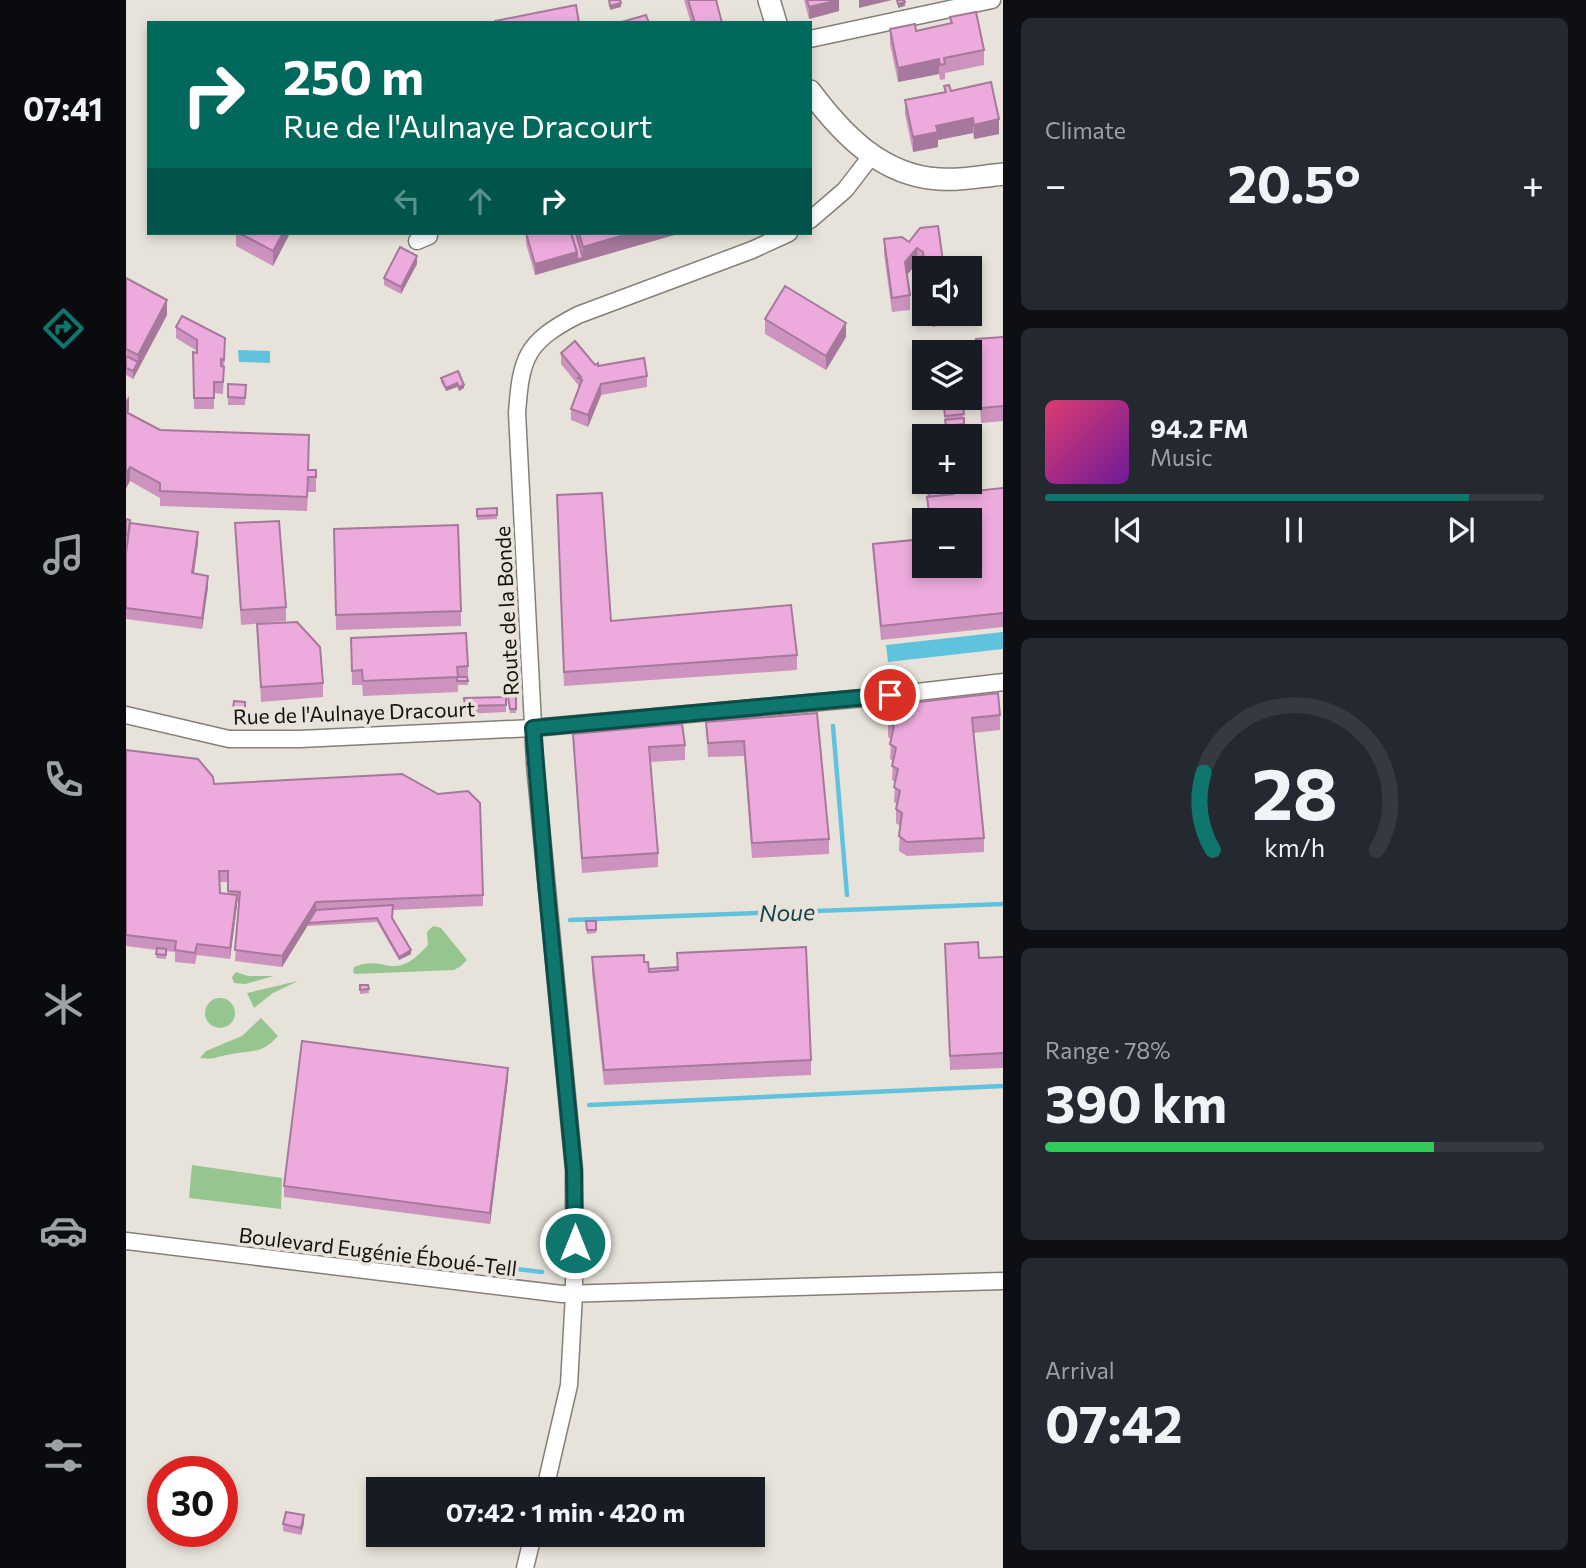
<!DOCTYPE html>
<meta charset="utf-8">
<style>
:root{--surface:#171b24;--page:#242831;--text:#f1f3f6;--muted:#9ea1a6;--line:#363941;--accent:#0f766e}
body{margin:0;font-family:Commissioner,sans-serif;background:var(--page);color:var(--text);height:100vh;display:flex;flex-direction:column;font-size:26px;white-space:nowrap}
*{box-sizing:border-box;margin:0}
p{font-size:23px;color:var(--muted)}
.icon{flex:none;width:38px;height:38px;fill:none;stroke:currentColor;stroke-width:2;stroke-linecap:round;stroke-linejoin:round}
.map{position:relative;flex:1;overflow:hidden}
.drawer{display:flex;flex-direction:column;gap:18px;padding:18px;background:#0d0f14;width:583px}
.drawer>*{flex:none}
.banner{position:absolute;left:21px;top:21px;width:665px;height:214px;border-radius:0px;box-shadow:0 4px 10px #0003;background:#00695c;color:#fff;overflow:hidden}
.fabs{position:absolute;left:786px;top:256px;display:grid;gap:14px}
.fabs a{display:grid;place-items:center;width:70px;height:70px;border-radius:0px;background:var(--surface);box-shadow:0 4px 10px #0003;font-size:35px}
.speed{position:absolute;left:21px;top:1456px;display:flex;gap:14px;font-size:35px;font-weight:700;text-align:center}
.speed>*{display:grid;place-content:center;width:91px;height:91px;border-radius:50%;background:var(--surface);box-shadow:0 4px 10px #0003;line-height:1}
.speed .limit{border:10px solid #d22;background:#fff;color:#111}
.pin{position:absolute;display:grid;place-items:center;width:60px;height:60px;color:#fff;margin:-30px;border:4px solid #fff;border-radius:50%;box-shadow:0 2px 7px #0007}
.me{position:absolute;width:77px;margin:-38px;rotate:0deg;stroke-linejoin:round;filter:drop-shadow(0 0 5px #0008)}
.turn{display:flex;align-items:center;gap:24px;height:147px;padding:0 21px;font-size:32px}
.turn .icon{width:91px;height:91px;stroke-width:2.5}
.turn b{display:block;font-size:49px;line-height:60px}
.lanes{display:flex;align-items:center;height:66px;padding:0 21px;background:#0003;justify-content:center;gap:35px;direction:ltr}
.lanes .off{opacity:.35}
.big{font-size:52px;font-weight:700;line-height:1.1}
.drawer .widget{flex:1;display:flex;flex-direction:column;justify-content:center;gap:10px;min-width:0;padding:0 24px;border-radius:10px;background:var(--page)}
.drawer .dial{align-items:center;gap:0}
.dial svg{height:182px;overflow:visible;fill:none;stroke:var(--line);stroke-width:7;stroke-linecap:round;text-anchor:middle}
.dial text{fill:var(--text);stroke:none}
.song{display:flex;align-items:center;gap:21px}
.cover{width:84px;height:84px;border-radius:10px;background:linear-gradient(135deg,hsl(340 70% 55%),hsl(280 70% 35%))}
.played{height:7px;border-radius:4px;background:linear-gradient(90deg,var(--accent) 85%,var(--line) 85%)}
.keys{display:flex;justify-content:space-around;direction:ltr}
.heat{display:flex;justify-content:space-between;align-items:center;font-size:38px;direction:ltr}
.charge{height:10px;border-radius:5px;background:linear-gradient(90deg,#34c759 78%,var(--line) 0)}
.trip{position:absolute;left:240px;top:1477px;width:399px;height:70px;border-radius:0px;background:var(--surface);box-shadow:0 4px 10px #0003;font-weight:700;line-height:70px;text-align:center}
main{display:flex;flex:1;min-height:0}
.dock{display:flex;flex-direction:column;width:126px;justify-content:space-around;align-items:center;background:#090b0e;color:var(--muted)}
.dock .icon{width:49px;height:49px}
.dock .current{color:var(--accent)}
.dock b{font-size:32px;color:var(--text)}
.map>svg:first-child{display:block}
.green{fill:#96c58f}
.water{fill:#60c3dd}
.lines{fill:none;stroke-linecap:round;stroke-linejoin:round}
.stream{stroke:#60c3dd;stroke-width:4.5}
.street-casing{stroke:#848078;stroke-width:19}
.secondary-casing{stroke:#848078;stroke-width:24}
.street{stroke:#fff;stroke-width:16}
.secondary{stroke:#fff;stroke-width:21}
.wall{fill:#cc93be;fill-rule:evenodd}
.shaded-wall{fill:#a6789b}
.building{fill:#edabdd;stroke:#a6789b;stroke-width:2}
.route-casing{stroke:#0a4d48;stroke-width:18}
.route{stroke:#0f766e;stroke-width:12}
.labels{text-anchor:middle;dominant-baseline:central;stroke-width:7;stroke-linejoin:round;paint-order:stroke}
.street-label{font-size:21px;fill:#13110e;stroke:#e8e3da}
.water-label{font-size:23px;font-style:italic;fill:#13414c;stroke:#e8e3da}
</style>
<main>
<nav class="dock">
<b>07:41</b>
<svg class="icon current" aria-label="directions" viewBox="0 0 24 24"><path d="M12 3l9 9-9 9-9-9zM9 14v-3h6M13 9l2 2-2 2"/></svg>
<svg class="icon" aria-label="music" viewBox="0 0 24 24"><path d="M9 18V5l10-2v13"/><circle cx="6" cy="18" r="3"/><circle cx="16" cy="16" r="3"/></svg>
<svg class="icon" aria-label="phone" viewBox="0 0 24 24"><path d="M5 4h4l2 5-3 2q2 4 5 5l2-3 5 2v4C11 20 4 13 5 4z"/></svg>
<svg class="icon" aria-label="climate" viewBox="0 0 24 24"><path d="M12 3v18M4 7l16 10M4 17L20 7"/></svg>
<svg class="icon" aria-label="car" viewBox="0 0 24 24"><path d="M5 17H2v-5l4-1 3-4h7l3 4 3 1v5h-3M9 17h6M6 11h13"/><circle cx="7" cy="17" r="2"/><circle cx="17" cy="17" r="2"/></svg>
<svg class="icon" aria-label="filters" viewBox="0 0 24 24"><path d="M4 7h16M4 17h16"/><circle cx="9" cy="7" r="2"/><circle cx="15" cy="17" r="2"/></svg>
</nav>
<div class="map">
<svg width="878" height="1568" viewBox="0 0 878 1568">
<rect width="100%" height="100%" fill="#e8e3da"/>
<!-- green -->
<g class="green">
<path d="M307,926L315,928L341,960L335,966L328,970L229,974L227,972L228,967C262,953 266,985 302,945L301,932Z"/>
<path d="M110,972L122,976H148L119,984L108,983L106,977Z"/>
<path d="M172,981L147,993L128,1008L121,993Z"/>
<circle cx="94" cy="1013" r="15"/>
<path d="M135,1018L152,1036C134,1056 125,1049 101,1055C89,1057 88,1060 74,1058L80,1051L116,1036Z"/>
<path d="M66,1165L156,1178L155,1209L63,1198Z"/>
</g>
<!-- water -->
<g class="water">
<path d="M112,350L144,351V363L113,362Z"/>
<path d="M877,632V649L762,662L760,645Z"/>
</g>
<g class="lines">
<!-- stream -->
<g class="stream">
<path d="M707,726L721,895"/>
<path d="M444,920L878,904"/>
<path d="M463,1105L878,1086"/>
<path d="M238,1251L416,1272"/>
</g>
<defs>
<g id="street">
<path d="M684,39L866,0"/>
<path d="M684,220L719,190L746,155"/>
<path d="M291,241L303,236"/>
<path d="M0,715L103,739H174L407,728L739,698L878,682"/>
<path d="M0,1241L436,1294L878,1281"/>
<path d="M419,1489L443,1385L448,1294V1170L409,764L391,413C395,357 400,342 452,315L626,250L663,233"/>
<path d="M399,1568L407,1535"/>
</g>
<g id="secondary">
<path d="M643,0L650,23"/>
<path d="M684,91C716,134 756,176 813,179C834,181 856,176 878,174"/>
</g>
</defs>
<!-- street casing -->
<use href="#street" class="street-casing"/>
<!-- secondary casing -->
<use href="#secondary" class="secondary-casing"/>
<!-- street -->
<use href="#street" class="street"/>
<!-- secondary -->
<use href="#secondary" class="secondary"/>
</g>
<!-- wall -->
<g class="wall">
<path d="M558,0H590L596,23H565Z"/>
<path d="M678,0H713V11L683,19Z"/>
<path d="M824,17L858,50V65L819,73V79L814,80L813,74L772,82L764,44V29L790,31L824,23Z"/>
<path d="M818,86L873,134L848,139L847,133L812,140V147L787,152L779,114V100L818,92Z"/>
<path d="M110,233H164L147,266L110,246Z"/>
<path d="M400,233H555L409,275L400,244Z"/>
<path d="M776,237L818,268H798V274L797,267L791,263L781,275L784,295V310L766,312L758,254V239Z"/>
<path d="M291,264L275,294L258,285V278Z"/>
<path d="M0,278L41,315L7,379L0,375Z"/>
<path d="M804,313H825V324L806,327Z"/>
<path d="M639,319L720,337L700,370L639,334Z"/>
<path d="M50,327L99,350L97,394L88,393V409H68L67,352L71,353V351L50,338Z"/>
<path d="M878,337V421L855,423L850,354V339Z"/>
<path d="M435,353L472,366L521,376V387L475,395L462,427L445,420V409L452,389V385L435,364Z"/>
<path d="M315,378L338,385V388L333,391L331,387L320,391L315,382Z"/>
<path d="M120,385L119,405H102V397Z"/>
<path d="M0,394L3,410L2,413L34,430L183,470H190V492H182L181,511L34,506V498L4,481Z"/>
<path d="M816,397H836L838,428L820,430Z"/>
<path d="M825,481H838L840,492L878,488V627L755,640L746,545L795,539L793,515L802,514L803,484L823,494H825Z"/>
<path d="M431,495L485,621L671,655V670L438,686Z"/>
<path d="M371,508V519L351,520V509Z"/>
<path d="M0,519L4,523L72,543L68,574L82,587L76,629L0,619Z"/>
<path d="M109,523L160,607V621L115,625Z"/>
<path d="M208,529L335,611V626L210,630Z"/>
<path d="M131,624L197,683V697L135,702Z"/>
<path d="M225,638L342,666V685H332V692L237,696L236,685H226Z"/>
<path d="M381,691H390V713H384Z"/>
<path d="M380,697V712L339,714L338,698Z"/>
<path d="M119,702V713L107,712V708Z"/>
<path d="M691,713L703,839V854L626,858L618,756L582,757L580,722Z"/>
<path d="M874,715V730L847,733L858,838V852L781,856L773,851L774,826L770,823V809L771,804L768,802L769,782L766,780L767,761L764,759L765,739L762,737V722Z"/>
<path d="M447,734L559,745V760L524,762L532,853V867L456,873Z"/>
<path d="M0,750L88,784L357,895V906L267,910V918L285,954L273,960L251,922L182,926V925L156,967L109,961L113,903H111L104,959L71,955L69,964L49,962V952L40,951V959L30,958L31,950L0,946ZM94,882H102V894L94,893Z"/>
<path d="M460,921H470V933L461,934Z"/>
<path d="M819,944L853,958L878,957V1068L824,1070Z"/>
<path d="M551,953L685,1060V1075L478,1085L466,972V957L518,962L523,969L551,967Z"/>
<path d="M234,985H242L243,993L234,994Z"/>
<path d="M382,1079L364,1224L158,1197V1186Z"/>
<path d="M178,1523L175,1535L157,1531V1524Z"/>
</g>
<!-- shaded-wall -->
<g class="shaded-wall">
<path d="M713,0V11L683,19V7Z"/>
<path d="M733,0H766L733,8Z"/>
<path d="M779,2V6L772,8V4Z"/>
<path d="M495,3V7L484,10V6Z"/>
<path d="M813,59V74L772,82V68Z"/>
<path d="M847,118V133L812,140V147L787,152V137L810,126Z"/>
<path d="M873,119V134L848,139V125Z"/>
<path d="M157,233H164L147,266V251Z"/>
<path d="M505,233H555L409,275V264L451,252L457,258V247Z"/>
<path d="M791,248V263L779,277V262Z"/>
<path d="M291,256V264L275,294V287Z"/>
<path d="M41,300V315L7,379V371L12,362V355Z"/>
<path d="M720,323V337L700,370V356Z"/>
<path d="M331,383V387L320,391V388Z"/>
<path d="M475,384V395L462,427V415Z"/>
<path d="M338,385V388L333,391V387Z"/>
<path d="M3,396V410L0,416V401Z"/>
<path d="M4,467V481L0,489V474Z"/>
<path d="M72,532V543L66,585V573Z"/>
<path d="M82,576V587L76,629V618Z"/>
<path d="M111,895V906L104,959V948Z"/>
<path d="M190,902V913L182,923V925L156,967V956Z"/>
<path d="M285,950V954L273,960V957Z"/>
<path d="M382,1068V1079L364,1224V1213Z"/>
<path d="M178,1515V1523L175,1535V1528Z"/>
</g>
<!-- building -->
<g class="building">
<path d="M483,0H494L495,3L484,6Z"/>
<path d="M562,0H590L596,23H569Z"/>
<path d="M681,0H713L683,7Z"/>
<path d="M771,0H778L779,2L772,4Z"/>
<path d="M450,5L453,23H369V21Z"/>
<path d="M850,12L858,50L818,58L819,64L814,65L813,59L772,68L764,29L789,24L790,31L826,23L824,17Z"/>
<path d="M520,15L523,23H492Z"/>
<path d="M865,82L873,119L848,125L847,118L810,126L812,132L787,137L779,100L820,92L818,86L823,85L825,91Z"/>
<path d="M812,226L818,268H799L797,252L791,248L779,262L784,295L766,298L758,239L776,237L783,242L794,228Z"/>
<path d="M113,233H157L147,251Z"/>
<path d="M400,233H445L451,252L409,264Z"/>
<path d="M445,233H450L457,258L451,259V252Z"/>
<path d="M453,233H505L457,247Z"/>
<path d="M274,247L291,256L275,287L258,278Z"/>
<path d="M0,278L41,300L12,355L0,349Z"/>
<path d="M659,286L720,323L700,356L639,319Z"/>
<path d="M56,316L99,338L98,360L95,359V366L98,367L97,382H88V398H68L67,352L71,353V340L50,327Z"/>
<path d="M878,337V406L855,408L850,339Z"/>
<path d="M449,341L469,365L472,363V366L518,358L521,376L475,384L462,415L445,409L456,380L452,378L455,377L435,353Z"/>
<path d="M830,344L831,352H816V346Z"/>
<path d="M0,356L12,362L7,371L0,368Z"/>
<path d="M332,371L338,385L333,387L331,383L320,388L315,378Z"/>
<path d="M102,384L120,385L119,398L102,397Z"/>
<path d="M817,397H836L838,414L819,416Z"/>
<path d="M0,412L34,430L183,435L182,470H190V477H182L181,497L34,491V483L4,467L0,474Z"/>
<path d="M838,418V424L820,426L819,420Z"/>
<path d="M807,481L820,482L823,491L822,495L805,497L802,494L803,484Z"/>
<path d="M826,481H838L840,492L878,488V613L755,626L747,544L797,539L796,531H798V565H844V520H804L801,497L827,494Z"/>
<path d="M476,493L485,621L665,605L671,655L438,672L431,495Z"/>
<path d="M371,508V515L351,516V509Z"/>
<path d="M803,514V520H798V531H796V538L793,515Z"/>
<path d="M0,519L4,520L2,536L0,535Z"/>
<path d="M153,521L160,607L115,610L109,523Z"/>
<path d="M4,523L72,532L66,573L82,576L76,618L0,608V553Z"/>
<path d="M332,525L335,611L210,615L208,529Z"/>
<path d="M171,622L194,647L197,683L135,687L131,624Z"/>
<path d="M340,633L342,666L331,667L332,677L237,681L236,670L226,671L225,638Z"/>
<path d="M331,677H341L342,681H331Z"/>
<path d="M381,691H390V709H384Z"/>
<path d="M872,693L874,715L846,718L858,838L781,842L773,836L776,813L770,809L774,791L768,787L772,769L766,766L770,748L764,744L768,726L762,722L766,705Z"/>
<path d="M380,697V705L339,706L338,698Z"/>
<path d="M108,701L119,702V709L107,708Z"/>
<path d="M691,713L703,839L626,843L618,741L582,743L580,722Z"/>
<path d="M556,724L559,745L523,747L532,853L456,858L447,734Z"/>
<path d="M0,750L72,759L87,777L88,784L276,774L312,794L342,791L354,803L357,895L190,902L156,956L109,950L114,892L102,891V871H93L94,893L111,895L104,948L71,944L69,953L49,950L50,941L0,935Z"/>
<path d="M267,905L266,918L285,950L273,957L251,918L182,923L190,910Z"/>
<path d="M460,921H470V930H461Z"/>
<path d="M852,942L853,958L878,957V1053L824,1056L819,944Z"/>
<path d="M680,947L685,1060L478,1070L466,957L518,955V962H522L523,972L552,970L551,953Z"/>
<path d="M31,948L40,949V955L30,954Z"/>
<path d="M551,967V970L523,972V969Z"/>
<path d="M234,985H242L243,989L234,990Z"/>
<path d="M176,1041L382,1068L364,1213L158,1186Z"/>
<path d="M160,1512L178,1515L175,1528L157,1524Z"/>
</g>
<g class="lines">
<defs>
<path id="route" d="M449,1243L448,1170L420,883L407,728L764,695"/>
</defs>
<!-- route casing -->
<use href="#route" class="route-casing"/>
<!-- route -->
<use href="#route" class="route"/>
</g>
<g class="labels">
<!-- street labels -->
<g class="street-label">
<text transform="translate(380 611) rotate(-93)">Route de la Bonde</text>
<text transform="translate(228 712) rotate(-2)">Rue de l'Aulnaye Dracourt</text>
<text transform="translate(252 1251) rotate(7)">Boulevard Eugénie Éboué-Tell</text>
</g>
<!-- water labels -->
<g class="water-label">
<text transform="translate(661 912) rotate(-2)">Noue</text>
</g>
</g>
</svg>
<div class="fabs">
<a><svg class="icon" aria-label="sound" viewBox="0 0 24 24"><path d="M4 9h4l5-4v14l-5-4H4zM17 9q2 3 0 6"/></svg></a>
<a><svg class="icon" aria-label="layers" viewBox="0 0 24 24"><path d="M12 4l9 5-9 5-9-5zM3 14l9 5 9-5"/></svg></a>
<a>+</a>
<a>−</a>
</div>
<div class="speed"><div class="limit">30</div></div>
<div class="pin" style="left:764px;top:695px;background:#d93025"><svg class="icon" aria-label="arrive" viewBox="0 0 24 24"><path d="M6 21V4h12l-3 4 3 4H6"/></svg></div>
<svg class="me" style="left:449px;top:1243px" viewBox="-20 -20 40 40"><circle r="17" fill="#0f766e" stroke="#fff" stroke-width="3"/><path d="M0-11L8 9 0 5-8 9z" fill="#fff"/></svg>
<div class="trip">07:42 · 1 min · 420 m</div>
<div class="banner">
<div class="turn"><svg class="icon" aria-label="right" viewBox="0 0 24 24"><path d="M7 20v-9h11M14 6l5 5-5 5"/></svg><div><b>250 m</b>Rue de l'Aulnaye Dracourt</div></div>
<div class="lanes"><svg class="icon off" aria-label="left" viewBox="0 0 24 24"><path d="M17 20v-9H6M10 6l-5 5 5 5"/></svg><svg class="icon off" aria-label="ahead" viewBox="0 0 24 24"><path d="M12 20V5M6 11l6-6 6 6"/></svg><svg class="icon" aria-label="right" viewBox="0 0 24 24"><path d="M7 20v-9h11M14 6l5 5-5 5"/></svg></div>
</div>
</div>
<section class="drawer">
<div class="widget"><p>Climate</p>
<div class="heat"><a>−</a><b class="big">20.5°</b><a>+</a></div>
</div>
<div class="widget">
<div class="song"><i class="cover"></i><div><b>94.2 FM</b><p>Music</p></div></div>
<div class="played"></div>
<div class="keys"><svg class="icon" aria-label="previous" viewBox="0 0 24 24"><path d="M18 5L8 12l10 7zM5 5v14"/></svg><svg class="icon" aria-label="pause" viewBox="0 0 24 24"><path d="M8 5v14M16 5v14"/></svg><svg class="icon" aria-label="next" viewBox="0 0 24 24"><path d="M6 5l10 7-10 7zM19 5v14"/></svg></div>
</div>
<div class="widget dial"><svg viewBox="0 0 100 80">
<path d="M14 69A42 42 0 1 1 86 69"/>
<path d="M14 69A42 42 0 0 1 10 35" stroke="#0f766e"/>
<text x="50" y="56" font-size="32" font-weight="700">28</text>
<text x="50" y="72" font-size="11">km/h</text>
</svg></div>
<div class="widget"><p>Range · 78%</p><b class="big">390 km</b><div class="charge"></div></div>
<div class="widget"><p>Arrival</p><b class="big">07:42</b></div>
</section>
</main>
